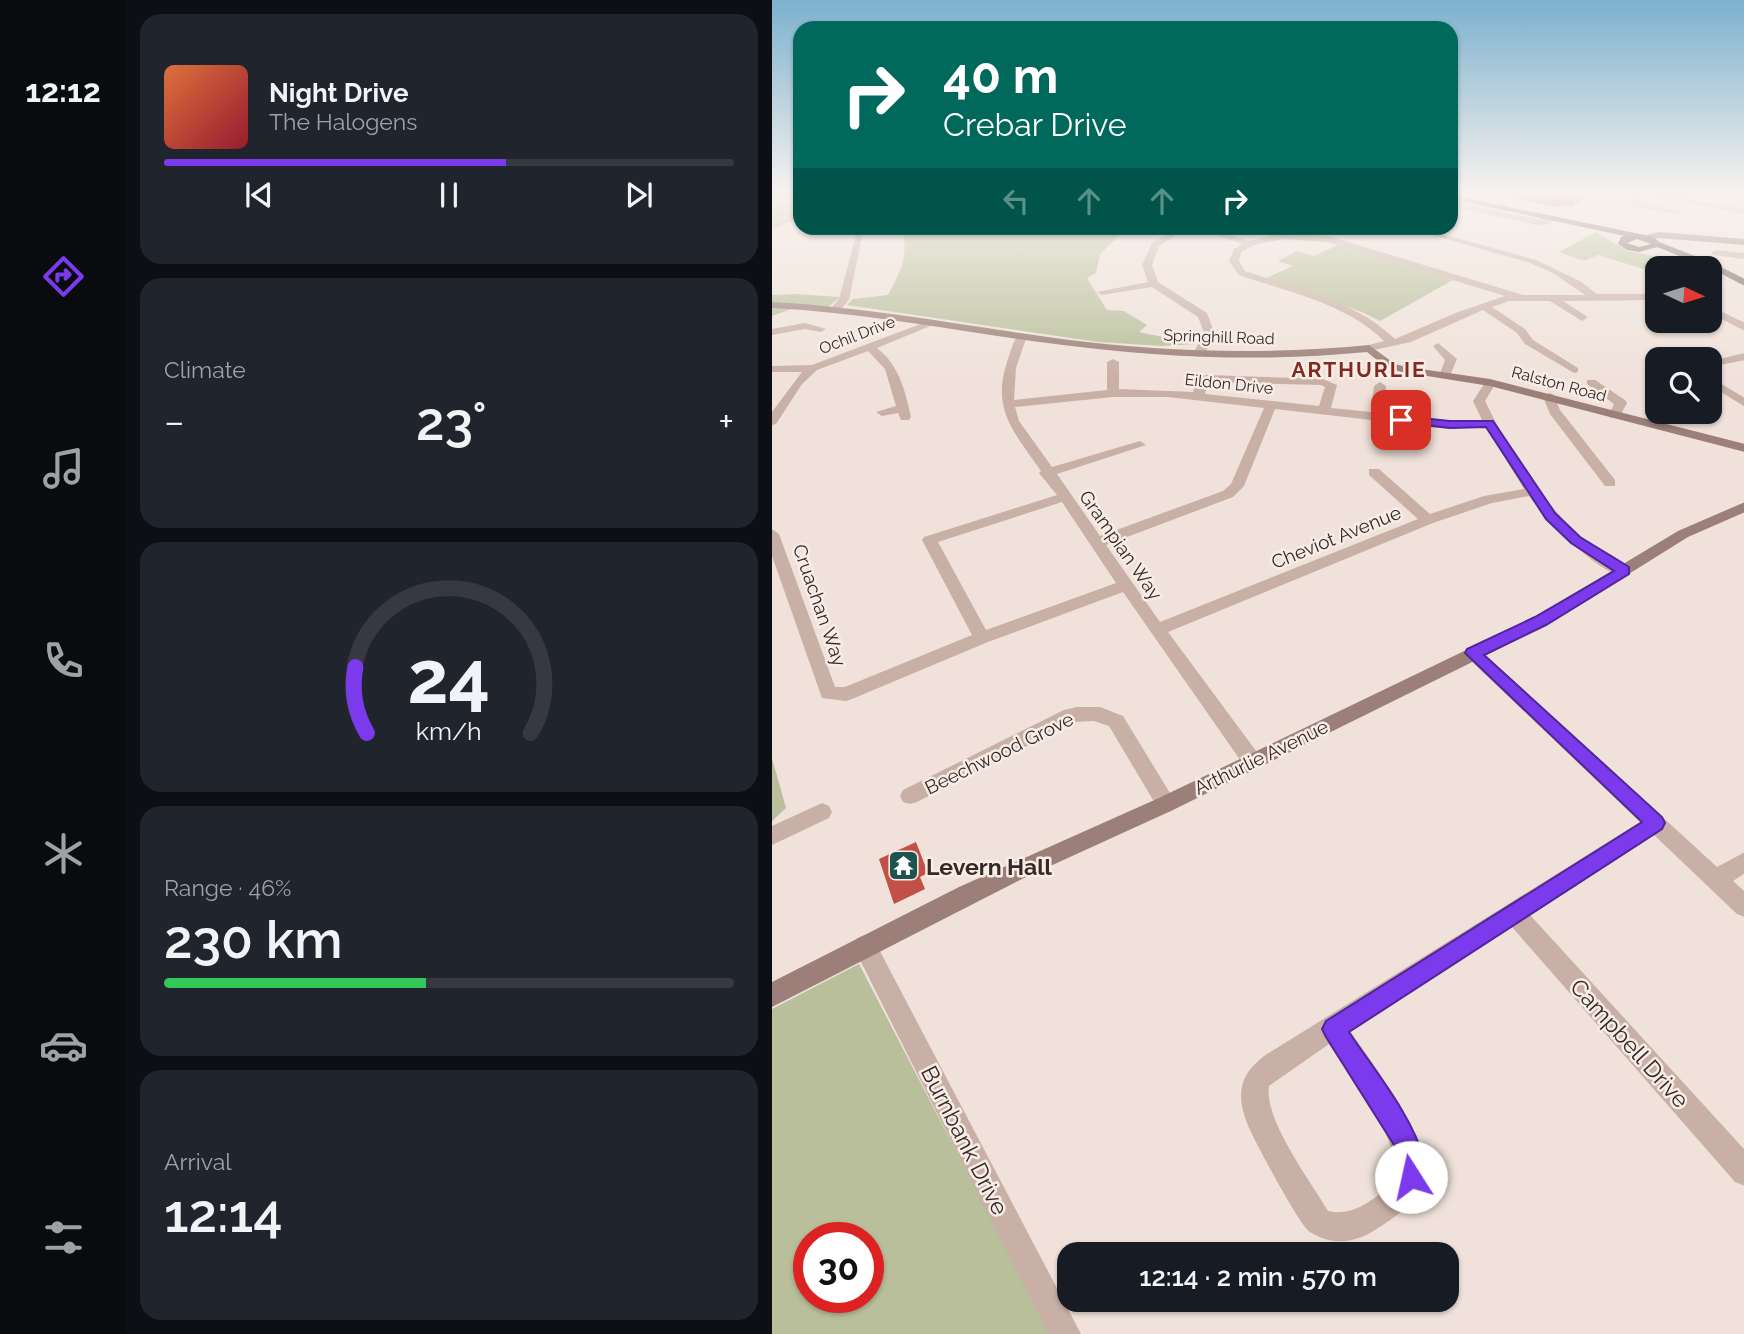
<!DOCTYPE html>
<meta charset="utf-8">
<style>
:root{--surface:#171b24;--page:#20242c;--text:#f1f3f6;--muted:#9ea1a6;--line:#363941;--accent:#7c3aed}
body{margin:0;font-family:Raleway,sans-serif;background:var(--page);color:var(--text);height:100vh;display:flex;flex-direction:column;font-size:26px;white-space:nowrap}
*{box-sizing:border-box;margin:0}
p{font-size:23px;color:var(--muted)}
.icon{flex:none;width:38px;height:38px;fill:none;stroke:currentColor;stroke-width:2;stroke-linecap:round;stroke-linejoin:round}
.map{position:relative;flex:1;overflow:hidden}
.details{display:flex;flex-direction:column;gap:14px;padding:14px;background:#0d0f14;width:646px}
.details>*{flex:none}
.top-card{position:absolute;left:21px;top:21px;width:665px;height:214px;border-radius:21px;box-shadow:0 2px 5px #0004;background:#00695c;color:#fff;overflow:hidden}
.needle{width:46px;rotate:94deg}
.controls{position:absolute;left:873px;top:256px;display:grid;gap:14px}
.controls a{display:grid;place-items:center;width:77px;height:77px;border-radius:14px;background:var(--surface);box-shadow:0 2px 5px #0004;font-size:35px}
.speed{position:absolute;left:21px;top:1222px;display:flex;gap:14px;font-size:35px;font-weight:700;text-align:center}
.speed>*{display:grid;place-content:center;width:91px;height:91px;border-radius:50%;background:var(--surface);box-shadow:0 2px 5px #0004;line-height:1}
.speed .limit{border:10px solid #d22;background:#fff;color:#111}
.pin{position:absolute;display:grid;place-items:center;width:60px;height:60px;color:#fff;margin:-30px;border-radius:14px;box-shadow:0 4px 10px #0006}
.me{position:absolute;width:77px;margin:-38px;rotate:350deg;stroke-linejoin:round;filter:drop-shadow(0 0 5px #0008)}
.turn{display:flex;align-items:center;gap:24px;height:147px;padding:0 35px;font-size:32px}
.turn .icon{width:91px;height:91px;stroke-width:2.5}
.turn b{display:block;font-size:49px;line-height:60px}
.lanes{display:flex;align-items:center;height:66px;padding:0 35px;background:#0003;justify-content:center;gap:35px;direction:ltr}
.lanes .off{opacity:.35}
.big{font-size:52px;font-weight:600;line-height:1.1}
.details .widget{flex:1;display:flex;flex-direction:column;justify-content:center;gap:10px;min-width:0;padding:0 24px;border-radius:21px;background:var(--page)}
.details .dial{align-items:center;gap:0}
.dial svg{height:182px;overflow:visible;fill:none;stroke:var(--line);stroke-width:7;stroke-linecap:round;text-anchor:middle}
.dial text{fill:var(--text);stroke:none}
.song{display:flex;align-items:center;gap:21px}
.cover{width:84px;height:84px;border-radius:10px;background:linear-gradient(135deg,hsl(20 70% 55%),hsl(350 70% 35%))}
.played{height:7px;border-radius:4px;background:linear-gradient(90deg,var(--accent) 60%,var(--line) 60%)}
.keys{display:flex;justify-content:space-around;direction:ltr}
.heat{display:flex;justify-content:space-between;align-items:center;font-size:38px;direction:ltr}
.charge{height:10px;border-radius:5px;background:linear-gradient(90deg,#34c759 46%,var(--line) 0)}
.trip{position:absolute;left:285px;top:1242px;width:402px;height:70px;border-radius:21px;background:var(--surface);box-shadow:0 2px 5px #0004;font-weight:600;line-height:70px;text-align:center}
main{display:flex;flex:1;min-height:0}
.tabs{display:flex;flex-direction:column;width:126px;justify-content:space-around;align-items:center;background:#090b0e;color:var(--muted)}
.tabs .icon{width:49px;height:49px}
.tabs .selected{color:var(--accent)}
.tabs b{font-size:32px;color:var(--text)}
.map>svg:first-child{display:block}
.green{fill:#b8bf9a;fill-rule:evenodd}
.building{fill:#c25046}
.lines{fill:none;stroke-linecap:round;stroke-linejoin:round}
.street{fill:#c8b0a6;fill-rule:evenodd}
.secondary{fill:#9b7f78;fill-rule:evenodd}
.primary{fill:#765d58;fill-rule:evenodd}
.route{fill:#7c3aed;stroke:#51269a;stroke-width:2}
.labels{text-anchor:middle;dominant-baseline:central;stroke-width:5;stroke-linejoin:round;paint-order:stroke}
.far-street-label{font-size:16px;fill:#342927;stroke:#f8ede6}
.street-label{font-size:19px;fill:#342927;stroke:#f8ede6}
.far-district-label{font-size:21px;font-weight:bold;letter-spacing:2px;fill:#802a23;stroke:#f8ede6}
.near-poi-label{font-size:23px;font-weight:bold;fill:#342927;stroke:#f8ede6;text-anchor:start}
.near-street-label{font-size:23px;fill:#342927;stroke:#f8ede6}
</style>
<main>
<nav class="tabs">
<b>12:12</b>
<svg class="icon selected" aria-label="directions" viewBox="0 0 24 24"><path d="M12 3l9 9-9 9-9-9zM9 14v-3h6M13 9l2 2-2 2"/></svg>
<svg class="icon" aria-label="music" viewBox="0 0 24 24"><path d="M9 18V5l10-2v13"/><circle cx="6" cy="18" r="3"/><circle cx="16" cy="16" r="3"/></svg>
<svg class="icon" aria-label="phone" viewBox="0 0 24 24"><path d="M5 4h4l2 5-3 2q2 4 5 5l2-3 5 2v4C11 20 4 13 5 4z"/></svg>
<svg class="icon" aria-label="climate" viewBox="0 0 24 24"><path d="M12 3v18M4 7l16 10M4 17L20 7"/></svg>
<svg class="icon" aria-label="car" viewBox="0 0 24 24"><path d="M5 17H2v-5l4-1 3-4h7l3 4 3 1v5h-3M9 17h6M6 11h13"/><circle cx="7" cy="17" r="2"/><circle cx="17" cy="17" r="2"/></svg>
<svg class="icon" aria-label="filters" viewBox="0 0 24 24"><path d="M4 7h16M4 17h16"/><circle cx="9" cy="7" r="2"/><circle cx="15" cy="17" r="2"/></svg>
</nav>
<section class="details">
<div class="widget">
<div class="song"><i class="cover"></i><div><b>Night Drive</b><p>The Halogens</p></div></div>
<div class="played"></div>
<div class="keys"><svg class="icon" aria-label="previous" viewBox="0 0 24 24"><path d="M18 5L8 12l10 7zM5 5v14"/></svg><svg class="icon" aria-label="pause" viewBox="0 0 24 24"><path d="M8 5v14M16 5v14"/></svg><svg class="icon" aria-label="next" viewBox="0 0 24 24"><path d="M6 5l10 7-10 7zM19 5v14"/></svg></div>
</div>
<div class="widget"><p>Climate</p>
<div class="heat"><a>−</a><b class="big">23°</b><a>+</a></div>
</div>
<div class="widget dial"><svg viewBox="0 0 100 80">
<path d="M14 69A42 42 0 1 1 86 69"/>
<path d="M14 69A42 42 0 0 1 9 40" stroke="#7c3aed"/>
<text x="50" y="56" font-size="32" font-weight="700">24</text>
<text x="50" y="72" font-size="11">km/h</text>
</svg></div>
<div class="widget"><p>Range · 46%</p><b class="big">230 km</b><div class="charge"></div></div>
<div class="widget"><p>Arrival</p><b class="big">12:14</b></div>
</section>
<div class="map">
<svg width="973" height="1334" viewBox="0 0 973 1334">
<rect width="100%" height="100%" fill="#f0e2da"/>
<!-- green -->
<g class="green">
<path d="M0,192H28V218L0,229Z"/>
<path d="M129,228H355L328,254L324,273L315,278L335,310L352,311L375,325L367,332L423,344L390,346L326,342L75,305L81,299L116,295C129,271 138,254 129,228Z"/>
<path d="M824,232L855,251L891,258L881,272L826,255L812,261L787,252Z"/>
<path d="M566,245L681,280L608,321L590,312L494,278L521,266L506,261L525,251L542,256Z"/>
<path d="M24,294L68,297L54,309L22,308L0,316V295Z"/>
<path d="M0,758L14,808L0,821Z"/>
<path d="M87,964L279,1334H0V1009ZM37,1237H96V1297H37Z"/>
</g>
<!-- building -->
<g class="building">
<path d="M741,192H821L800,207L788,205L784,207L740,197Z"/>
<path d="M144,842L156,873L148,877L153,889L122,904L107,859Z"/>
</g>
<g class="lines">
<!-- street -->
<g class="street">
<path d="M875,192L973,209V214L863,193Z"/>
<path d="M863,196L870,198L867,202L910,212L906,214L859,206Z"/>
<path d="M679,202L765,219L782,215L786,217L777,224L765,225L679,206Z"/>
<path d="M86,228H94L91,232L77,300L68,310H60L59,308L67,299Z"/>
<path d="M406,228H415L387,246L380,265L386,282L435,313L442,332L433,354L427,357L421,354L432,332L426,317L380,287L330,295L325,292L376,282L370,265L380,243Z"/>
<path d="M424,228H435L477,241L511,233L556,236L751,295H813L781,273L758,263L636,228H648L764,260L808,281L825,294H886V300L791,301L814,316L815,318L810,321L778,301H737L720,307L753,329L761,340L806,368V372L802,373L753,344L745,333L711,310L639,342L597,351L593,350V346L612,341C575,304 516,292 467,275L457,261L462,249L470,244ZM511,239L555,242L733,296L686,312L623,339C583,300 525,289 473,271L467,261L469,252L482,245Z"/>
<path d="M944,250L973,253V259L941,255L939,253Z"/>
<path d="M899,263L902,264V268H890Z"/>
<path d="M938,306L973,323V331L938,313Z"/>
<path d="M159,320L168,322L105,348C127,365 133,390 139,417L137,420H129L126,413L110,416L104,412L124,406L113,369L96,351L45,370L30,384L4,424L0,425V412L30,372H0V366L40,365Z"/>
<path d="M33,323L54,329L49,332L33,329L0,335V329Z"/>
<path d="M250,333L255,336L244,368L242,400L335,390V362L341,359L347,362V389L421,392L427,377L435,375L551,379L565,385L559,408L599,412L602,386L608,382L614,386L611,414L678,421L710,420L701,401L714,381H722L724,383L713,401C737,450 766,497 806,534C822,548 847,555 860,571L857,575C831,582 772,516 757,496L720,503L661,523L396,632L487,755L490,761L487,767L480,769L473,767L351,592L216,642L80,699L74,701L50,698L0,556V529L7,534L63,687H73L200,635L150,540L152,537L285,495L267,473L269,471C240,429 218,409 237,356C240,347 242,337 250,333ZM436,382L549,385L553,387L547,406L433,394ZM341,397H396L492,408L459,484L451,491L328,536L285,474L374,445L368,441L280,467L247,421L243,407ZM503,409L678,429L714,427L752,489L712,496L658,514L607,469H597V475L646,519L388,622L334,545L461,497L472,486ZM290,502L344,583L214,630L166,542Z"/>
<path d="M666,343L685,359L677,378L667,376L673,360L661,346Z"/>
<path d="M973,353V360L938,367V361Z"/>
<path d="M938,377L973,398V407L938,385Z"/>
<path d="M815,380H823L853,400L855,403L847,418H839L837,415L842,404L815,384Z"/>
<path d="M777,393L781,394L788,410L843,480V486H833L778,414L771,397Z"/>
<path d="M701,647L707,649L945,867L973,852V873L961,881L973,892V917L965,914L882,835L758,915L973,1150V1186L963,1182L740,927L578,1031C599,1061 662,1145 651,1181C644,1204 622,1218 603,1230C583,1243 560,1246 538,1232C528,1226 486,1147 479,1132C474,1122 469,1107 469,1096C470,1076 478,1068 492,1056L868,822L695,657L692,653ZM557,1044C580,1079 626,1134 624,1177C609,1196 581,1218 556,1211C538,1180 492,1120 497,1086Z"/>
<path d="M305,707H328L351,716L401,798L404,804L401,810L394,813L387,810L337,726L322,721L302,722L145,802L138,804L131,802L128,796L131,790L292,710Z"/>
<path d="M50,803L57,806L60,812L57,818L0,845V826Z"/>
<path d="M93,935L101,938L309,1334H276L85,954L81,946L85,938Z"/>
</g>
<!-- secondary -->
<g class="secondary">
<path d="M887,232L973,239V245L887,238L870,240L866,237Z"/>
<path d="M0,302C98,307 193,326 290,339C392,352 494,355 597,345L623,364L635,367L718,379L973,444V452L718,386L630,372L615,368L595,352C493,362 392,358 291,345C194,333 98,313 0,308Z"/>
<path d="M973,502V512L916,537L775,625L401,810L252,878L0,1007V982L187,887L387,798L763,617L906,531Z"/>
</g>
<!-- primary -->
<path class="primary" d="M679,195L882,237L887,242L941,263L973,279V286L938,268L885,247L867,252L855,250L846,244L849,237L853,236L679,199ZM865,239L879,244L867,247L855,243Z"/>
</g>
<!-- sky -->
<linearGradient id="sky" x2="0" y2="1"><stop stop-color="#7cb1ce"/><stop offset="0.51" stop-color="#f8f2ee"/><stop offset="1" stop-color="#f8f2ee" stop-opacity="0"/></linearGradient>
<rect width="973" height="379" fill="url(#sky)"/>
<!-- route -->
<path class="route" d="M629,416L678,421H721L783,513L808,537L857,567V574L774,625L712,655L890,817L893,823L890,829L577,1032C602,1070 641,1116 652,1160C654,1169 652,1178 648,1186L639,1190L630,1186L627,1177L628,1162L622,1145L554,1037L550,1029L554,1021L870,822L693,653L695,649L763,617L842,571L799,543L774,519L714,427L678,428L625,422V417Z"/>
<!-- icons -->
<defs>
<symbol id="temple-square" viewBox="-11 -11 22 22"><rect x="-9" y="-9" width="18" height="18" rx="4" fill="#1e544f" stroke="#f8ede6"/><path d="M0-6L5-2H3V0L6.5 2.5H4V6H1.5V3h-3V6H-4V2.5H-6.5L-3 0V-2H-5Z" fill="#fff"/></symbol>
</defs>
<g fill-rule="evenodd">
<use href="#temple-square" x="114" y="848" width="35" height="35"/>
</g>
<g class="labels">
<!-- far-street labels -->
<g class="far-street-label">
<text transform="translate(85 335) rotate(-21)">Ochil Drive</text>
<text transform="translate(447 337) rotate(2)">Springhill Road</text>
<text transform="translate(457 384) rotate(6)">Eildon Drive</text>
<text transform="translate(787 384) rotate(15)">Ralston Road</text>
</g>
<!-- street labels -->
<g class="street-label">
<text transform="translate(564 537) rotate(-22)">Cheviot Avenue</text>
<text transform="translate(349 545) rotate(55)">Grampian Way</text>
<text transform="translate(48 605) rotate(71)">Cruachan Way</text>
<text transform="translate(227 753) rotate(-26)">Beechwood Grove</text>
<text transform="translate(489 757) rotate(-26)">Arthurlie Avenue</text>
</g>
<!-- far-district labels -->
<g class="far-district-label">
<text x="587" y="369">ARTHURLIE</text>
</g>
<!-- near-poi labels -->
<g class="near-poi-label">
<text x="154" y="866">Levern Hall</text>
</g>
<!-- near-street labels -->
<g class="near-street-label">
<text transform="translate(858 1043) rotate(48)">Campbell Drive</text>
<text transform="translate(193 1140) rotate(63)">Burnbank Drive</text>
</g>
</g>
</svg>
<div class="controls">
<a><svg class="needle" viewBox="-14 -14 28 28"><path d="M0-13l5 13h-10z" fill="#e53935"/><path d="M0 13l5-13h-10z" fill="#9ea1a6"/></svg></a>
<a><svg class="icon" aria-label="search" viewBox="0 0 24 24"><circle cx="10" cy="10" r="6"/><path d="M15 15l6 6"/></svg></a>
</div>
<div class="speed"><div class="limit">30</div></div>
<div class="pin" style="left:629px;top:420px;background:#d93025"><svg class="icon" aria-label="arrive" viewBox="0 0 24 24"><path d="M6 21V4h12l-3 4 3 4H6"/></svg></div>
<svg class="me" style="left:639px;top:1177px" viewBox="-20 -20 40 40"><circle r="19" fill="#fff"/><path d="M0-13L10 11 0 6-10 11z" fill="#7c3aed"/></svg>
<div class="trip">12:14 · 2 min · 570 m</div>
<div class="top-card">
<div class="turn"><svg class="icon" aria-label="right" viewBox="0 0 24 24"><path d="M7 20v-9h11M14 6l5 5-5 5"/></svg><div><b>40 m</b>Crebar Drive</div></div>
<div class="lanes"><svg class="icon off" aria-label="left" viewBox="0 0 24 24"><path d="M17 20v-9H6M10 6l-5 5 5 5"/></svg><svg class="icon off" aria-label="ahead" viewBox="0 0 24 24"><path d="M12 20V5M6 11l6-6 6 6"/></svg><svg class="icon off" aria-label="ahead" viewBox="0 0 24 24"><path d="M12 20V5M6 11l6-6 6 6"/></svg><svg class="icon" aria-label="right" viewBox="0 0 24 24"><path d="M7 20v-9h11M14 6l5 5-5 5"/></svg></div>
</div>
</div>
</main>
